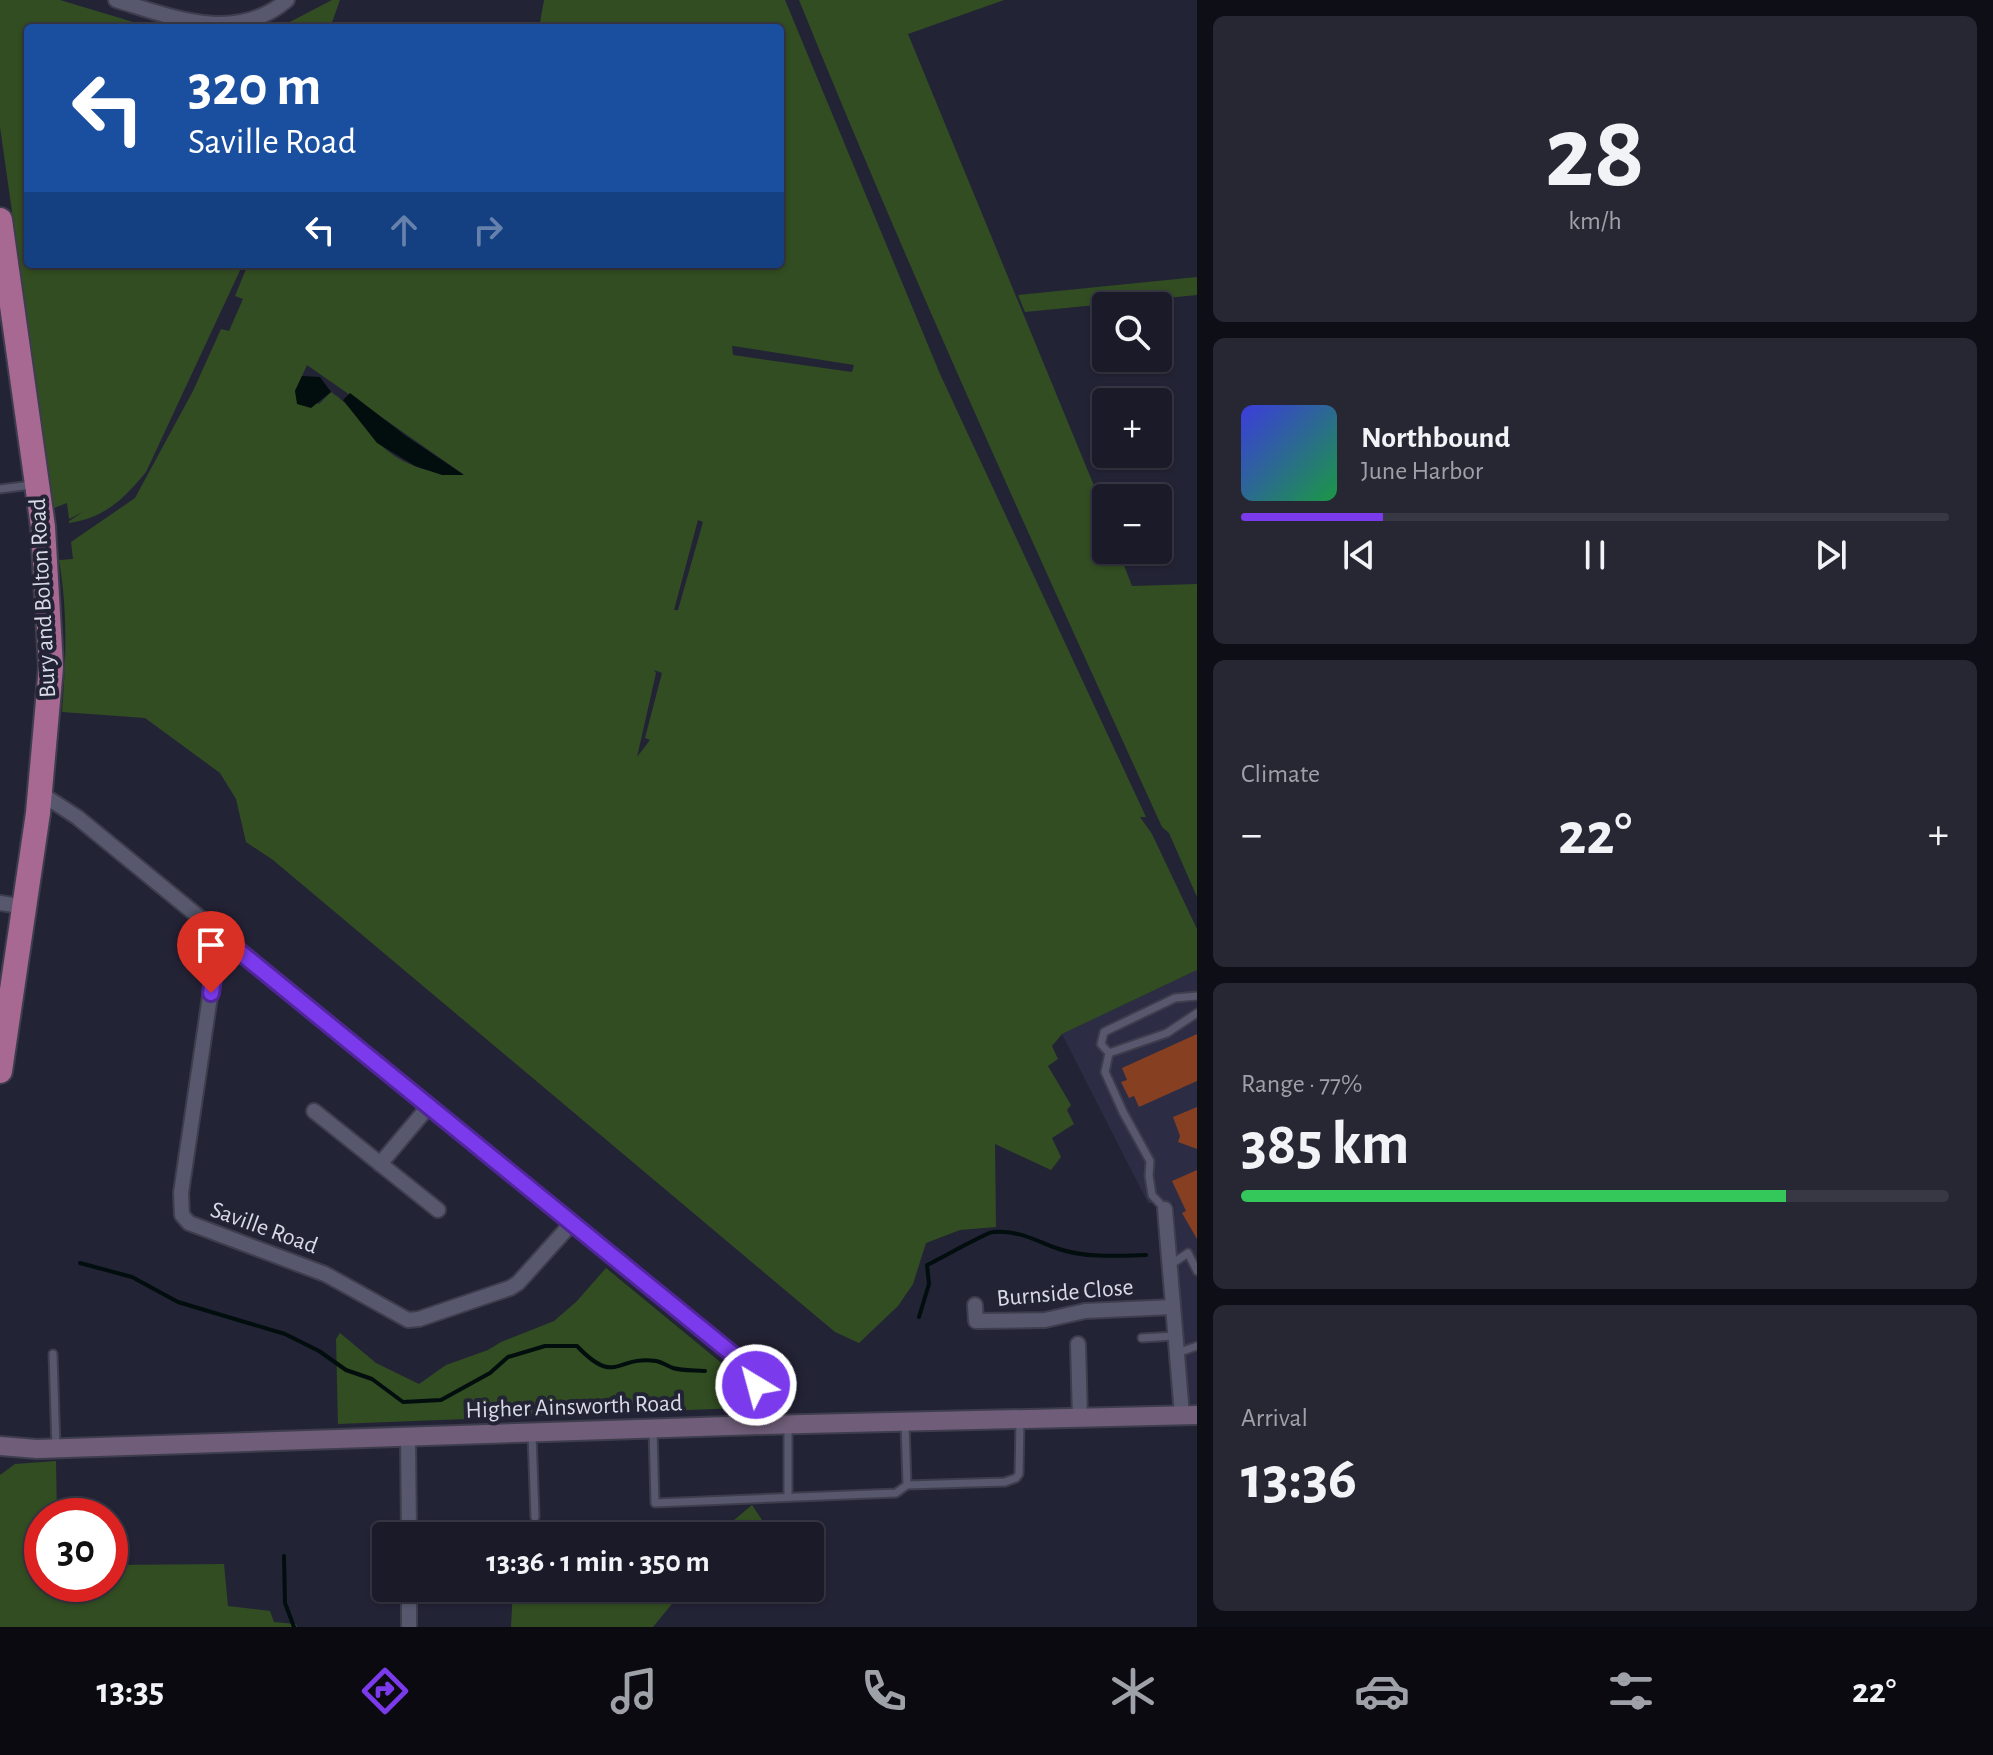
<!DOCTYPE html>
<meta charset="utf-8">
<style>
:root{--surface:#1a1a28;--page:#272734;--text:#f1f3f6;--muted:#9fa1a8;--line:#383845;--accent:#7c3aed}
body{margin:0;font-family:"Alegreya Sans",sans-serif;background:var(--page);color:var(--text);height:100vh;display:flex;flex-direction:column;font-size:30px;white-space:nowrap}
*{box-sizing:border-box;margin:0}
p{font-size:26px;color:var(--muted)}
.icon{flex:none;width:44px;height:44px;fill:none;stroke:currentColor;stroke-width:2;stroke-linecap:round;stroke-linejoin:round}
.map{position:relative;flex:1;overflow:hidden}
.drawer{display:flex;flex-direction:column;gap:16px;padding:16px;background:#0e0e16;width:796px}
.drawer>*{flex:none}
.banner{position:absolute;left:24px;top:24px;width:760px;height:244px;border-radius:8px;box-shadow:0 2px 6px #0004,0 0 0 2px var(--line);background:#1a4fa0;color:#fff;overflow:hidden}
.controls{position:absolute;left:1092px;top:292px;display:grid;gap:16px}
.controls a{display:grid;place-items:center;width:80px;height:80px;border-radius:8px;background:var(--surface);box-shadow:0 2px 6px #0004,0 0 0 2px var(--line);font-size:40px}
.speed{position:absolute;left:24px;top:1498px;display:flex;gap:16px;font-size:40px;font-weight:700;text-align:center}
.speed>*{display:grid;place-content:center;width:104px;height:104px;border-radius:50%;background:var(--surface);box-shadow:0 2px 6px #0004,0 0 0 2px var(--line);line-height:1}
.speed .limit{border:12px solid #d22;background:#fff;color:#111}
.pin{position:absolute;display:grid;place-items:center;width:68px;height:68px;color:#fff;margin:-82px -34px;border-radius:50% 50% 50% 0;rotate:-45deg;box-shadow:0 0 8px #0007}
.pin .icon{rotate:45deg}
.me{position:absolute;width:88px;margin:-44px;rotate:323deg;stroke-linejoin:round;filter:drop-shadow(0 0 6px #0008)}
.turn{display:flex;align-items:center;gap:28px;height:168px;padding:0 32px;font-size:36px}
.turn .icon{width:104px;height:104px;stroke-width:2.5}
.turn b{display:block;font-size:56px;line-height:68px}
.lanes{display:flex;align-items:center;height:76px;padding:0 32px;background:#0003;justify-content:center;gap:40px;direction:ltr}
.lanes .off{opacity:.35}
.big{font-size:60px;font-weight:700;line-height:1.1}
.drawer .tile{flex:1;display:flex;flex-direction:column;justify-content:center;gap:12px;min-width:0;padding:0 28px;border-radius:12px;background:var(--page)}
.drawer .dial{align-items:center;gap:0}
.dial b{font-size:104px;line-height:1}
.song{display:flex;align-items:center;gap:24px}
.cover{width:96px;height:96px;border-radius:12px;background:linear-gradient(135deg,hsl(240 70% 55%),hsl(140 70% 35%))}
.played{height:8px;border-radius:4px;background:linear-gradient(90deg,var(--accent) 20%,var(--line) 20%)}
.keys{display:flex;justify-content:space-around;direction:ltr}
.heat{display:flex;justify-content:space-between;align-items:center;font-size:44px;direction:ltr}
.charge{height:12px;border-radius:6px;background:linear-gradient(90deg,#34c759 77%,var(--line) 0)}
.trip{position:absolute;left:372px;top:1522px;width:452px;height:80px;border-radius:8px;background:var(--surface);box-shadow:0 2px 6px #0004,0 0 0 2px var(--line);font-weight:700;line-height:80px;text-align:center}
.menu{display:flex;height:128px;justify-content:space-around;align-items:center;background:#0a0a10;color:var(--muted)}
.menu .icon{width:56px;height:56px}
.menu .active{color:var(--accent)}
.menu b{font-size:36px;color:var(--text)}
main{display:flex;flex:1;min-height:0}
.map>svg:first-child{display:block}
.built{fill:#2c2c44}
.green{fill:#324d22;fill-rule:evenodd}
.water{fill:#020e0e}
.lines{fill:none;stroke-linecap:round;stroke-linejoin:round}
.stream{stroke:#020e0e;stroke-width:4}
.building{fill:#863f21}
.lane-casing{stroke:#3e3d4d;stroke-width:11}
.street-casing{stroke:#3e3d4d;stroke-width:18}
.secondary-casing{stroke:#3e3d4d;stroke-width:22}
.highway-casing{stroke:#3e3d4d;stroke-width:28}
.lane{stroke:#57586e;stroke-width:7}
.street{stroke:#57586e;stroke-width:14}
.secondary{stroke:#6f5d79;stroke-width:18}
.highway{stroke:#a76992;stroke-width:24}
.route-casing{stroke:#51269a;stroke-width:20}
.route{stroke:#7c3aed;stroke-width:14}
.labels{text-anchor:middle;dominant-baseline:central;stroke-width:8;stroke-linejoin:round;paint-order:stroke}
.street-label{font-size:24px;fill:#d9dae7;stroke:#232336}
</style>
<main>
<div class="map">
<svg width="1197" height="1627" viewBox="0 0 1197 1627">
<rect width="100%" height="100%" fill="#232336"/>
<!-- built -->
<path class="built" d="M1197,970V1404H1187L1174,1203H1148L1062,1034Z"/>
<!-- green -->
<g class="green">
<path d="M0,0H60L153,28H28V264H243L146,472C124,499 104,518 69,523V521L83,512L69,519L67,503L54,508L0,127Z"/>
<path d="M332,0H340L330,28H271L286,24Z"/>
<path d="M544,0H785L940,374L1146,817H1140L1152,834L1197,929V970L1062,1034L1052,1046L1058,1059L1048,1066L1071,1105L1067,1110L1074,1124L1052,1138L1061,1157L1051,1170L995,1144L996,1227L960,1230L926,1243L913,1284L898,1306L859,1343L835,1332L273,860L246,842L236,799L220,773L145,718L62,712C66,659 68,613 59,560L73,559L71,542L135,498L193,391L221,329L229,331L243,299L235,296L248,264H780V28H539ZM732,346H733L854,365L852,372L733,355ZM307,365L463,474C434,476 398,464 378,442C362,425 351,404 331,392L319,404L295,391ZM698,520L703,522L678,610H674ZM654,670L662,673L645,738L650,740L637,757L656,673Z"/>
<path d="M799,0H1004L908,34L1097,493L1106,517V550H1118L1132,586L1197,584V897L1169,833L1162,827C1037,553 912,279 799,0Z"/>
<path d="M1197,277V295L1025,312L1018,295Z"/>
<path d="M606,1268L736,1375C743,1386 749,1397 739,1408L338,1424L336,1339L340,1333L376,1363L419,1384L446,1365L488,1350L501,1342L554,1321L576,1302Z"/>
<path d="M56,1461L57,1516H42V1584H110V1565L224,1564L228,1606L270,1611L274,1622L296,1624L297,1627H0V1475L15,1464Z"/>
<path d="M752,1505L762,1520L743,1536H715Z"/>
<path d="M513,1588H685L653,1627H511Z"/>
</g>
<!-- water -->
<g class="water">
<path d="M302,376L320,377L331,392L311,408L297,404L295,391Z"/>
<path d="M350,393L406,436L464,475H442L415,466L377,443L343,400Z"/>
</g>
<g class="lines">
<!-- stream -->
<g class="stream">
<path d="M80,1263L132,1277L178,1302L285,1334L319,1351L346,1370L372,1379L403,1402L441,1400L490,1373L508,1357L545,1346H577C616,1387 616,1355 656,1361C662,1362 667,1366 673,1368C683,1371 695,1370 705,1371"/>
<path d="M919,1317L929,1284L927,1265C938,1260 987,1232 993,1232C1019,1230 1036,1241 1059,1249C1086,1258 1117,1256 1146,1255"/>
<path d="M284,1556L285,1603L294,1627"/>
</g>
</g>
<!-- building -->
<g class="building">
<path d="M1197,1034V1081L1139,1107L1134,1096L1129,1098L1121,1082L1127,1080L1122,1068Z"/>
<path d="M1197,1107V1149L1178,1142L1180,1136L1173,1117Z"/>
<path d="M1197,1170V1239L1182,1213L1186,1211L1172,1181Z"/>
</g>
<g class="lines">
<defs>
<g id="lane">
<path d="M0,489L31,485"/>
<path d="M1109,1053L1101,1044L1104,1032L1175,998L1197,996"/>
<path d="M1165,1209L1152,1195L1149,1176L1150,1161L1123,1112L1105,1072L1109,1053L1167,1033L1197,1013"/>
<path d="M1170,1265L1188,1253L1197,1271"/>
<path d="M1142,1338L1175,1336"/>
<path d="M1177,1353L1197,1346"/>
<path d="M53,1354L56,1448"/>
<path d="M905,1424L907,1485"/>
<path d="M788,1426V1496"/>
<path d="M653,1429L655,1503L896,1493L907,1485L1005,1482L1016,1478L1019,1474L1020,1421"/>
<path d="M532,1435L535,1517"/>
</g>
<g id="street">
<path d="M116,0C172,17 236,44 287,0"/>
<path d="M40,793L77,817L736,1357L753,1376L759,1425"/>
<path d="M0,903L26,907"/>
<path d="M219,935L181,1193L182,1215L189,1223L325,1274L408,1320L419,1319L510,1288L518,1283L572,1223"/>
<path d="M314,1111L438,1210"/>
<path d="M380,1164L429,1106"/>
<path d="M1165,1209L1182,1415"/>
<path d="M975,1305L976,1321L1045,1320L1085,1311L1173,1307"/>
<path d="M1078,1344L1080,1418"/>
<path d="M408,1436L409,1536"/>
<path d="M409,1588V1627"/>
</g>
<path id="secondary" d="M0,1446L37,1449L759,1425L1197,1415"/>
<path id="highway" d="M0,220L43,527L51,667L38,813L0,1071"/>
</defs>
<!-- lane casing -->
<use href="#lane" class="lane-casing"/>
<!-- street casing -->
<use href="#street" class="street-casing"/>
<!-- secondary casing -->
<use href="#secondary" class="secondary-casing"/>
<!-- highway casing -->
<use href="#highway" class="highway-casing"/>
<!-- lane -->
<use href="#lane" class="lane"/>
<!-- street -->
<use href="#street" class="street"/>
<!-- secondary -->
<use href="#secondary" class="secondary"/>
<!-- highway -->
<use href="#highway" class="highway"/>
</g>
<g class="lines">
<defs>
<path id="route" d="M211,993L219,935L736,1357L753,1376L756,1385"/>
</defs>
<!-- route casing -->
<use href="#route" class="route-casing"/>
<!-- route -->
<use href="#route" class="route"/>
</g>
<g class="labels">
<!-- street labels -->
<g class="street-label">
<text transform="translate(43 598) rotate(-93)">Bury and Bolton Road</text>
<text transform="translate(264 1228) rotate(20)">Saville Road</text>
<text transform="translate(1065 1293) rotate(-5)">Burnside Close</text>
<text transform="translate(574 1407) rotate(-2)">Higher Ainsworth Road</text>
</g>
</g>
</svg>
<div class="controls">
<a><svg class="icon" aria-label="search" viewBox="0 0 24 24"><circle cx="10" cy="10" r="6"/><path d="M15 15l6 6"/></svg></a>
<a>+</a>
<a>−</a>
</div>
<div class="speed"><div class="limit">30</div></div>
<div class="pin" style="left:211px;top:993px;background:#d93025"><svg class="icon" aria-label="arrive" viewBox="0 0 24 24"><path d="M6 21V4h12l-3 4 3 4H6"/></svg></div>
<svg class="me" style="left:756px;top:1385px" viewBox="-20 -20 40 40"><circle r="17" fill="#7c3aed" stroke="#fff" stroke-width="3"/><path d="M0-11L8 9 0 5-8 9z" fill="#fff"/></svg>
<div class="trip">13:36 · 1 min · 350 m</div>
<div class="banner">
<div class="turn"><svg class="icon" aria-label="left" viewBox="0 0 24 24"><path d="M17 20v-9H6M10 6l-5 5 5 5"/></svg><div><b>320 m</b>Saville Road</div></div>
<div class="lanes"><svg class="icon" aria-label="left" viewBox="0 0 24 24"><path d="M17 20v-9H6M10 6l-5 5 5 5"/></svg><svg class="icon off" aria-label="ahead" viewBox="0 0 24 24"><path d="M12 20V5M6 11l6-6 6 6"/></svg><svg class="icon off" aria-label="right" viewBox="0 0 24 24"><path d="M7 20v-9h11M14 6l5 5-5 5"/></svg></div>
</div>
</div>
<section class="drawer">
<div class="tile dial"><b>28</b><p>km/h</p></div>
<div class="tile">
<div class="song"><i class="cover"></i><div><b>Northbound</b><p>June Harbor</p></div></div>
<div class="played"></div>
<div class="keys"><svg class="icon" aria-label="previous" viewBox="0 0 24 24"><path d="M18 5L8 12l10 7zM5 5v14"/></svg><svg class="icon" aria-label="pause" viewBox="0 0 24 24"><path d="M8 5v14M16 5v14"/></svg><svg class="icon" aria-label="next" viewBox="0 0 24 24"><path d="M6 5l10 7-10 7zM19 5v14"/></svg></div>
</div>
<div class="tile"><p>Climate</p>
<div class="heat"><a>−</a><b class="big">22°</b><a>+</a></div>
</div>
<div class="tile"><p>Range · 77%</p><b class="big">385 km</b><div class="charge"></div></div>
<div class="tile"><p>Arrival</p><b class="big">13:36</b></div>
</section>
</main>
<nav class="menu">
<b>13:35</b>
<svg class="icon active" aria-label="directions" viewBox="0 0 24 24"><path d="M12 3l9 9-9 9-9-9zM9 14v-3h6M13 9l2 2-2 2"/></svg>
<svg class="icon" aria-label="music" viewBox="0 0 24 24"><path d="M9 18V5l10-2v13"/><circle cx="6" cy="18" r="3"/><circle cx="16" cy="16" r="3"/></svg>
<svg class="icon" aria-label="phone" viewBox="0 0 24 24"><path d="M5 4h4l2 5-3 2q2 4 5 5l2-3 5 2v4C11 20 4 13 5 4z"/></svg>
<svg class="icon" aria-label="climate" viewBox="0 0 24 24"><path d="M12 3v18M4 7l16 10M4 17L20 7"/></svg>
<svg class="icon" aria-label="car" viewBox="0 0 24 24"><path d="M5 17H2v-5l4-1 3-4h7l3 4 3 1v5h-3M9 17h6M6 11h13"/><circle cx="7" cy="17" r="2"/><circle cx="17" cy="17" r="2"/></svg>
<svg class="icon" aria-label="filters" viewBox="0 0 24 24"><path d="M4 7h16M4 17h16"/><circle cx="9" cy="7" r="2"/><circle cx="15" cy="17" r="2"/></svg>
<b>22°</b>
</nav>
